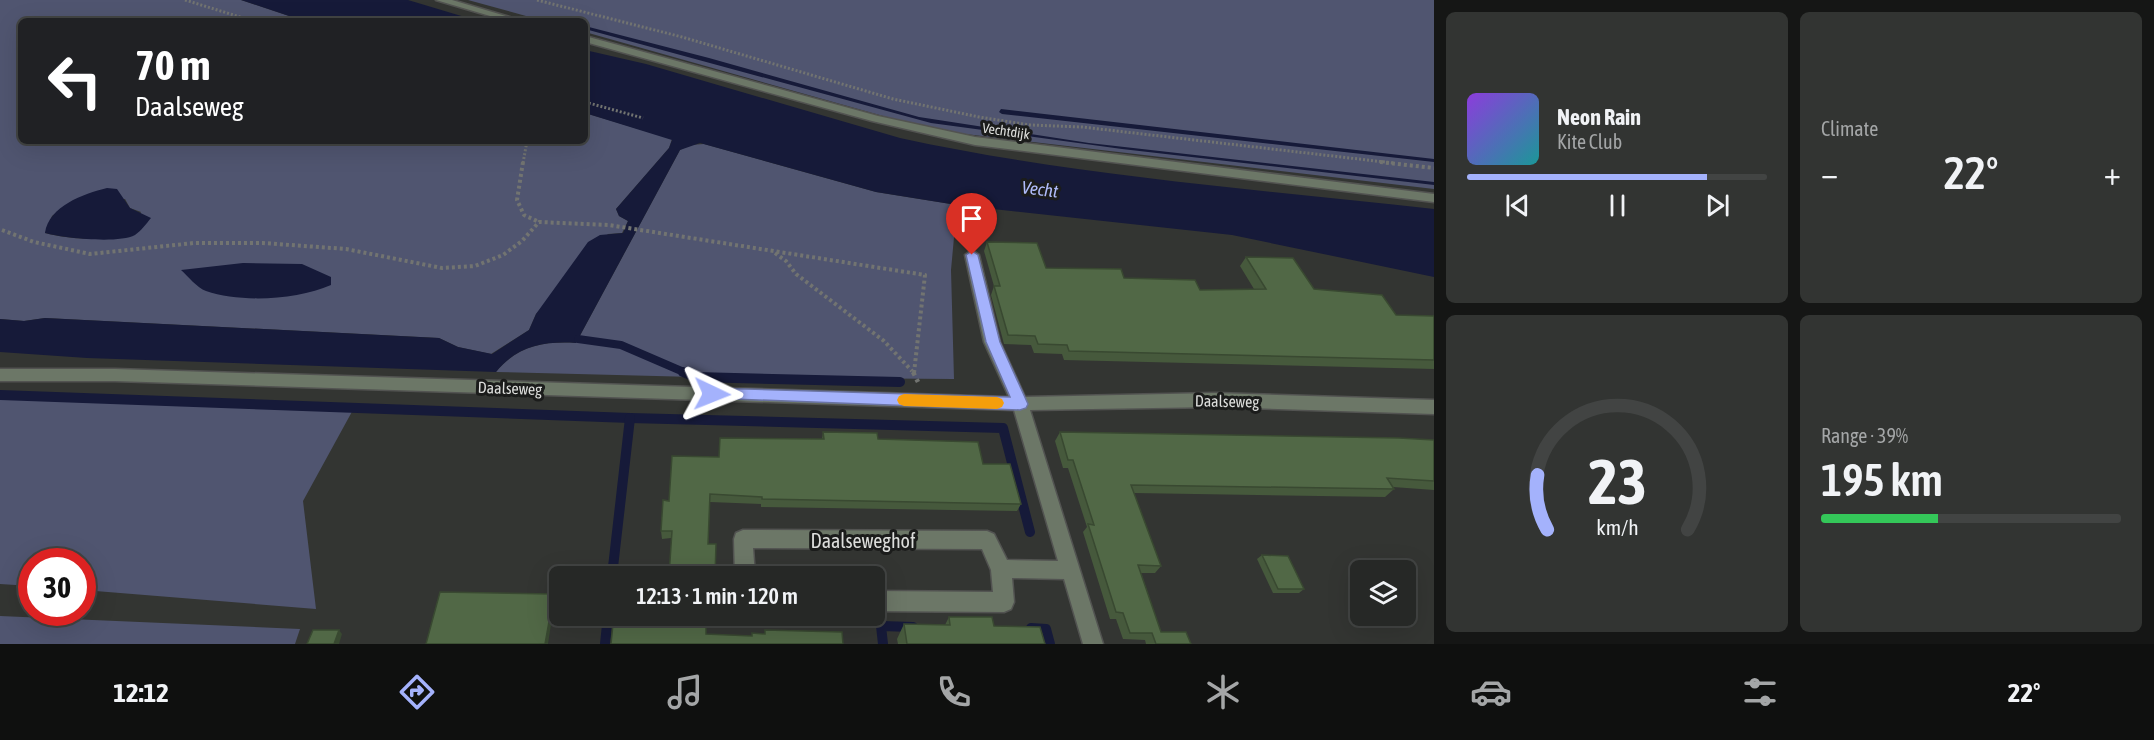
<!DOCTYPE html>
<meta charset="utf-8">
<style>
:root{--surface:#262826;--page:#323432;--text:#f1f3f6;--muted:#a4a6a7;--line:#424443;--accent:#a4b2fc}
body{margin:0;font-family:"Asap Condensed",sans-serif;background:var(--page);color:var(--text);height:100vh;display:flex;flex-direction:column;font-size:22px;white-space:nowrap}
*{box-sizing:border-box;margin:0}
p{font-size:20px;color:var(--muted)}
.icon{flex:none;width:33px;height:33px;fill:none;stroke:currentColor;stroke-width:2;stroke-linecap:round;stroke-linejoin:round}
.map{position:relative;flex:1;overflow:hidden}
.details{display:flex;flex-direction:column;gap:12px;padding:12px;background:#151615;width:720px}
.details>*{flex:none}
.guide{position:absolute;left:18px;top:18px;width:570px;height:126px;border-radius:9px;box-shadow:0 6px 24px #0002,0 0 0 2px var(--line);background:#202124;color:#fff;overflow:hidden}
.buttons{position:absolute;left:1350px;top:560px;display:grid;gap:12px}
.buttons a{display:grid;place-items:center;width:66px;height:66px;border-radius:9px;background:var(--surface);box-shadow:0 6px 24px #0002,0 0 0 2px var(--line);font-size:30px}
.speed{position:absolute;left:18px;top:548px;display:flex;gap:12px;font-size:30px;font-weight:700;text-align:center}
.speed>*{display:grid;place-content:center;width:78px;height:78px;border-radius:50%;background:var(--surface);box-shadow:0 6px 24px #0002,0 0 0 2px var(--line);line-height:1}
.speed .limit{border:9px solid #d22;background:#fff;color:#111}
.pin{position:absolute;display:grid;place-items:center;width:51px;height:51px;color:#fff;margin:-62px -26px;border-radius:50% 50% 50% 0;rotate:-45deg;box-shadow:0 0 6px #0007}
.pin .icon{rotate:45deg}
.me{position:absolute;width:66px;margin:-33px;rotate:92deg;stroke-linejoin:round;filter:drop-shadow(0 0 4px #0008)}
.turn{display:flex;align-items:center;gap:21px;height:126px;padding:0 18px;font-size:27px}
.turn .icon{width:78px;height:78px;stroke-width:2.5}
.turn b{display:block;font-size:42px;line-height:51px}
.big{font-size:45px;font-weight:600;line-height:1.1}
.details .card{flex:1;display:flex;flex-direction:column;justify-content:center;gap:9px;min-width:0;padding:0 21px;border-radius:9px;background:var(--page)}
.details .dial{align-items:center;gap:0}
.dial svg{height:156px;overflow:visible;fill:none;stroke:var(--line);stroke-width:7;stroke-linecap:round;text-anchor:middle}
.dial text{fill:var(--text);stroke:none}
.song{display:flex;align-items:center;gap:18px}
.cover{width:72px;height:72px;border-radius:9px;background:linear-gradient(135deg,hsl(270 70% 55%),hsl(180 70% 35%))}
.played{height:6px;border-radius:3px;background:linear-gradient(90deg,var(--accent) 80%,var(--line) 80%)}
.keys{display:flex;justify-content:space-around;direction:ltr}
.heat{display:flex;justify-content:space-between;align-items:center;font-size:33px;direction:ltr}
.charge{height:9px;border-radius:4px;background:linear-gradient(90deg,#34c759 39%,var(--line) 0)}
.details .tiles{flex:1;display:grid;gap:12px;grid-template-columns:repeat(2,1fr)}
.trip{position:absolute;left:549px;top:566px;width:336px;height:60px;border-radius:9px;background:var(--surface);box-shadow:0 6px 24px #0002,0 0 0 2px var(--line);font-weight:600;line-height:60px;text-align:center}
.tab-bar{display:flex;height:96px;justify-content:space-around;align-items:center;background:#0f100f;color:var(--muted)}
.tab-bar .icon{width:42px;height:42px}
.tab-bar .active{color:var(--accent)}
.tab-bar b{font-size:27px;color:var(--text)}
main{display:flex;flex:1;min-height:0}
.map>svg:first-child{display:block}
.green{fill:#505570;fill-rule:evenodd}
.water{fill:#161a39}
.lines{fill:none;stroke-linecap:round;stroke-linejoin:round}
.stream-far1{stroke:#161a39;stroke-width:8}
.stream{stroke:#161a39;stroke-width:10}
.minor-casing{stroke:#525351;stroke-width:3}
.path-far2{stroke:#727471;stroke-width:3;stroke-dasharray:2 2;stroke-linecap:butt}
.path-far1{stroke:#727471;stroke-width:4;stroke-dasharray:3 3;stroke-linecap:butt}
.path{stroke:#727471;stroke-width:4.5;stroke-dasharray:4 4;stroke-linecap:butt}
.minor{fill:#6c7767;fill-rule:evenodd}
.wall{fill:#46593c}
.shaded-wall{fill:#394931}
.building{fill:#516846;stroke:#394931;stroke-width:1.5}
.route{fill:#a4b2fc;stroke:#6b74a4;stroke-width:1.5}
.slow{fill:#f59e0b}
.labels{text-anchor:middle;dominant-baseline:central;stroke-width:6;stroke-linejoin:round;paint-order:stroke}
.far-street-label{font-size:14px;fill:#dddedc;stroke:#1b1c1b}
.street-label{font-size:16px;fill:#dddedc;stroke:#1b1c1b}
.water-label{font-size:18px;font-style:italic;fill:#afbbf9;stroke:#1b1c1b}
.near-street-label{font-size:20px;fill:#dddedc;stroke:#1b1c1b}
</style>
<main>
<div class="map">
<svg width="1434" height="644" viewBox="0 0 1434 644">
<rect width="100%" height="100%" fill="#333532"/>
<!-- green -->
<g class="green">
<path d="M0,0H241L304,21H21V141H585V113L672,139L669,148L616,209L619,216L628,221L622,233L608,234L536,314L529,330L491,354L458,347L439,338L45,318L24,321L0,319ZM125,199L130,208L141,212L128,237C101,240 71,240 45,233L52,216L62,208Z"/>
<path d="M468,0H1434V189L957,133L915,125L585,32V21H544Z"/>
<path d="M704,144L876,192L957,205L951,270L954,379L695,377L496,372C517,346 544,341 576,343L680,150L690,145Z"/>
<path d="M0,395L354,408L303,501L316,609L83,590L82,561H32L31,586L0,584Z"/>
<path d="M0,616L300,629L295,644H0Z"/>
</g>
<!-- water -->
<g class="water">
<path d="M241,0H408L478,21H304Z"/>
<path d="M585,26L709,58L919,117L1089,143L1434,182V185L1122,149L931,123L585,29Z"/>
<path d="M585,50L646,64L900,138C1075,176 1256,189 1434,209V277L1232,235L957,205L876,192L700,143L680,150L576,343C544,341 517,346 496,372L87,358L0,352V319L24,321L45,318L439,338L458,347L492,354L529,330L536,314L588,242L600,235L623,233L628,221L619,216L616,209L669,148L672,140L585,113Z"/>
<path d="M1001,109L1434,159V162L1002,114L999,112Z"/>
<path d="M107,188L117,189L130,208L151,218C146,224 141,231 135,235C118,244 63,238 45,233C49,206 83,194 107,188Z"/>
<path d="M243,263L302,264L331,277V285C297,300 241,303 206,291C197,288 188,276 181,270Z"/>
</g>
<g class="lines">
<!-- stream-far1 -->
<path class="stream-far1" d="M578,339L621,345L686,373"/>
<!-- stream -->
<g class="stream">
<path d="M683,372L695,377L900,382"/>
<path d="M0,395L630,418L1003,428L1030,532"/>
<path d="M612,576L630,418"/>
<path d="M1031,628L1046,629L1050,644"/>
<path d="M605,644L608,615"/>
<path d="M883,644L881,626L913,627"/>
</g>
<defs>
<g id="minor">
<path d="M436,0H452L523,21H507Z"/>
<path d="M585,36L878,116L975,137L1434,194V202L975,145L872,121L585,42Z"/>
<path d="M972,250L979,255L1000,342L1025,397L1215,393L1434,400V414L1215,407L1030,410L1103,644H1083L1064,579L1012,578L1014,602L1011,609L1004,612L874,611V591L993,592L991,570L982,549L753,548L755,576H735L734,539L736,533L743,530L987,531L994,534L1007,560L1058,561L1014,410L115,381H0V369H115L1009,397L984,342L965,255Z"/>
</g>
</defs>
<!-- minor casing -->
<use href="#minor" class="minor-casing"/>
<!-- path-far2 -->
<g class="path-far2">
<path d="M185,0L253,21"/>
<path d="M537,0L682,37L893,99L979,117L1030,125L1082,127L1393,163"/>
<path d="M585,102L643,118"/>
<path d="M523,163L527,141"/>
</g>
<!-- path-far1 -->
<g class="path-far1">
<path d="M523,162L517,200L524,215L539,222"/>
<path d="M1380,162L1434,168"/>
<path d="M2,230L34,242L90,254L194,243H263L346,249L442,268L475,266L503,255L522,241L539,222L609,225L925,275L914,373"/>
<path d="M775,253L786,261L796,274L884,341L912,371"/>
</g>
<!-- path -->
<path class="path" d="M913,372L918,382"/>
<!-- minor -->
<use href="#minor" class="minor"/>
</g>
<!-- wall -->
<g class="wall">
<path d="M987,242L1046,268L1124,278L1200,290L1254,289L1240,266L1246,257L1314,289L1396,315L1434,316V369L1064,360L1062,354L1034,353L1031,345L1004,344L991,295L994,286L984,251Z"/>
<path d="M823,432L878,439L983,464L1021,504L1017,511L761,507V504L710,502L708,544L715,576L671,538L662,539L661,531L669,501L719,457L822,439Z"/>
<path d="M1060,432L1434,440V490L1393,487L1394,489L1385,497L1134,493L1161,566L1155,573H1141L1161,632L1191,644H1146L1145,640L1123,639L1116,619H1110L1083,532L1087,527L1068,468H1063L1055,441Z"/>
<path d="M1262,555L1304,589L1299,593H1273L1257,559Z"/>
<path d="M949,617L994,626L1045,644H898L897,639L904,624L945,625Z"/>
</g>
<!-- shaded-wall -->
<g class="shaded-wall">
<path d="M554,594L555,598L548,644H545Z"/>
<path d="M339,630L342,634L339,644H334Z"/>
</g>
<!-- building -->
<g class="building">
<path d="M987,242L1037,243L1046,268L1121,269L1124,278L1195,280L1200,290L1266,289L1246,257L1293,258L1314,289L1382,295L1396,315L1434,316V360L1069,351L1067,345L1038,344L1035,336L1008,335L994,286H1000Z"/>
<path d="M823,432L877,433L878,439L978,442L983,464H1010L1021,504L762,499V497L710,494L708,544H716L715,576H669L672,531H661L663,500L669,501L672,456L719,457L720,438L824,439Z"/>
<path d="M1060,432L1399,438L1434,440V481L1387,478L1394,489L1131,485L1161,566L1138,565L1161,632H1186L1191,644H1156L1152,633H1130L1123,613L1116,612L1088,524L1094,525L1073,460H1068Z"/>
<path d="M1262,555L1288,556L1304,589H1278Z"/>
<path d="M440,592L554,594L545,644H426Z"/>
<path d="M638,615H706V634L752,636V633L765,634V630L842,632L843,644H611L613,624H637Z"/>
<path d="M949,617H992L994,626L1040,627L1045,644H907L904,624L950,625Z"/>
<path d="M313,630H339L334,644H307Z"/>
</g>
<!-- route -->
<path class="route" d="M972,251L978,255L1000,342L1028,404L1026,408L1020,410L707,398L705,394L707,390L712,388L1010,397L986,342L966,255Z"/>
<!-- slow -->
<path class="slow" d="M904,394L997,397L1002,399L1004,403L1002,407L997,409L904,406L899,404L897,400L899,396Z"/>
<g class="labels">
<!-- far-street labels -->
<g class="far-street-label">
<text transform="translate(1006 131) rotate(8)">Vechtdijk</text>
</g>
<!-- street labels -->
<g class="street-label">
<text transform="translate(510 388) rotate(2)">Daalseweg</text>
<text transform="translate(1227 401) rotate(1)">Daalseweg</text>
</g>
<!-- water labels -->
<g class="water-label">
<text transform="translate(1040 189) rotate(7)">Vecht</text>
</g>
<!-- near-street labels -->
<g class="near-street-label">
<text x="863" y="540">Daalseweghof</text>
</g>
</g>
</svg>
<div class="buttons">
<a><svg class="icon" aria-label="layers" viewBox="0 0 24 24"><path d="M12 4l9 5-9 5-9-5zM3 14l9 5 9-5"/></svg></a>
</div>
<div class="speed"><div class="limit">30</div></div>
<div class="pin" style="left:972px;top:255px;background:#d93025"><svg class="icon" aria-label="arrive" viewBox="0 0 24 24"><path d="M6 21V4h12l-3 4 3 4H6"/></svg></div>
<svg class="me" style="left:712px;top:394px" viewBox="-20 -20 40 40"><path d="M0-17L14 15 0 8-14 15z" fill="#a4b2fc" stroke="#fff" stroke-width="4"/></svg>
<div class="trip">12:13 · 1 min · 120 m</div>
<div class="guide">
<div class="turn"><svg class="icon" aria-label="left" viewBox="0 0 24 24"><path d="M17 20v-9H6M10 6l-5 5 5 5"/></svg><div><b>70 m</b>Daalseweg</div></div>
</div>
</div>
<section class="details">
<div class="tiles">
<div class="card">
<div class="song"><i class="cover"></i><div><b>Neon Rain</b><p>Kite Club</p></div></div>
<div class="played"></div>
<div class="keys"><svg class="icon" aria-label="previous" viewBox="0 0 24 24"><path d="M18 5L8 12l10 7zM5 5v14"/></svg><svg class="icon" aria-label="pause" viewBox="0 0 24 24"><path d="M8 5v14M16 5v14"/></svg><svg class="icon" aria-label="next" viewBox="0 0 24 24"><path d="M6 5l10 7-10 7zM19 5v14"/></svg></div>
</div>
<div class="card"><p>Climate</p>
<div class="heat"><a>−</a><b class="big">22°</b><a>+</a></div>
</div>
<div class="card dial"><svg viewBox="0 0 100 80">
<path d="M14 69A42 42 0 1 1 86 69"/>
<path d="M14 69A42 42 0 0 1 9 41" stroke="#a4b2fc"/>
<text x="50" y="56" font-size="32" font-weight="700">23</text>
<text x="50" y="72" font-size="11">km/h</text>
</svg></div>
<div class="card"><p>Range · 39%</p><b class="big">195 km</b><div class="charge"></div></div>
</div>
</section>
</main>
<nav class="tab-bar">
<b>12:12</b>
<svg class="icon active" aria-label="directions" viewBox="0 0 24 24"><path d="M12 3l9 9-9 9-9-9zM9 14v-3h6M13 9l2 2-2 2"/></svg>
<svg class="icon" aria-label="music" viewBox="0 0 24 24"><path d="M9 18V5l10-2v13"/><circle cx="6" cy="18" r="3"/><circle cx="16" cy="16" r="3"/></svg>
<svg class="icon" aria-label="phone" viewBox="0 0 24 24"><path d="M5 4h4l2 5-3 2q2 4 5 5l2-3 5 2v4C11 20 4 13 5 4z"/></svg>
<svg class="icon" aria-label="climate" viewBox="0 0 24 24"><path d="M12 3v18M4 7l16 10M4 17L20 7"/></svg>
<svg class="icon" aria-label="car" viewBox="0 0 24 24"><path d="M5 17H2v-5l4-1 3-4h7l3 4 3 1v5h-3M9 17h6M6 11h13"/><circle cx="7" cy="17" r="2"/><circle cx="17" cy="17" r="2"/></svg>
<svg class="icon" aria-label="filters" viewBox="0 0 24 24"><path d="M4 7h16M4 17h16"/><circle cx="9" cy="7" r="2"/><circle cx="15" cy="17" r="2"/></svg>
<b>22°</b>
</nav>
